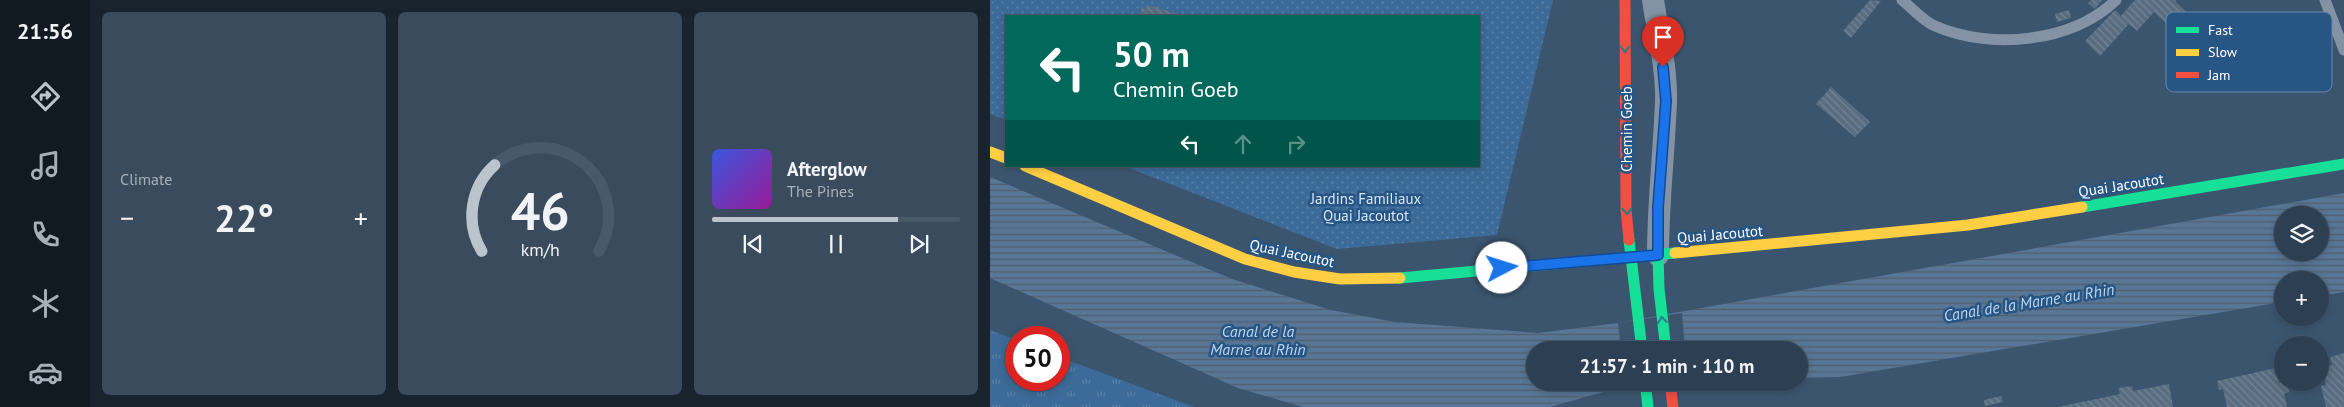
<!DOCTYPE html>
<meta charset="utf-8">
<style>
:root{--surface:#2d4053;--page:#394b5d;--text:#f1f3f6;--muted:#a7afb8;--line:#48596a;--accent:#bbc4cd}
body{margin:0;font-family:"PT Sans",sans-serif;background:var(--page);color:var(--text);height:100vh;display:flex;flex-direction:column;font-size:19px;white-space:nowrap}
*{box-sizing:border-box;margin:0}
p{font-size:16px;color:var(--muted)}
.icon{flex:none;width:28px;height:28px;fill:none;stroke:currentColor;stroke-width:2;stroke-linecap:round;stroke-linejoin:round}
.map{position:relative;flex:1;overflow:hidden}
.drawer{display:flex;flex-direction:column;gap:12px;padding:12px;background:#19232e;width:900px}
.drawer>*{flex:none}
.banner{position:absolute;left:15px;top:15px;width:475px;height:152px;border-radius:0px;box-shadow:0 2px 8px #0003,0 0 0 1px var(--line);background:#00695c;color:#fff;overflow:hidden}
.controls{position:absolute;left:1284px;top:206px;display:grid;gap:10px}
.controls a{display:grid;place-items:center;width:55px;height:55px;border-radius:50%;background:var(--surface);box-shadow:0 2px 8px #0003,0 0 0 1px var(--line);font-size:25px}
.speed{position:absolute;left:15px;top:326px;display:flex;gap:10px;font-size:25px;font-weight:700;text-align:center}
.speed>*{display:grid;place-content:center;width:65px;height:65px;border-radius:50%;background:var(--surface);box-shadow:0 2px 8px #0003,0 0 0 1px var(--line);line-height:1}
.speed .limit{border:8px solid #d22;background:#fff;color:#111}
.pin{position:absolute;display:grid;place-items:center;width:42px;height:42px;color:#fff;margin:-51px -21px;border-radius:50% 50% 50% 0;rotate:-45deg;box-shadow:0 0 5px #0007}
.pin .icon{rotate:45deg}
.me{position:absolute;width:55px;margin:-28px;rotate:85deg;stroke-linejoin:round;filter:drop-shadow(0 0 4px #0008)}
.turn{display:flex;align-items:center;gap:18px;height:105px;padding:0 25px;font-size:22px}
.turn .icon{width:65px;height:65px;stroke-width:2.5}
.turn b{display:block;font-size:35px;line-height:42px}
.lanes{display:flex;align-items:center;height:48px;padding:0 25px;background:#0003;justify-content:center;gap:25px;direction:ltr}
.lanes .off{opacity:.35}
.big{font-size:38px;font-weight:800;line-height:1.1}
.drawer .tile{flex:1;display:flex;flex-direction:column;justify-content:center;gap:8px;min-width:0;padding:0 18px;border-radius:8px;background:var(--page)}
.drawer .dial{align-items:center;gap:0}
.dial svg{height:130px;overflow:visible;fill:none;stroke:var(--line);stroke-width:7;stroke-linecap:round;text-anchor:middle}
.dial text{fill:var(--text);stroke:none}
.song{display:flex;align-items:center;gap:15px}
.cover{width:60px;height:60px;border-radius:8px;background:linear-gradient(135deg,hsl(230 70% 55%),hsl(300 70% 35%))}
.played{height:5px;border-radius:2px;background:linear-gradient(90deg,var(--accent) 75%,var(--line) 75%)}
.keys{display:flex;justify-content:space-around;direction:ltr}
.heat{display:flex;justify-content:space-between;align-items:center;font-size:28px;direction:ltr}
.drawer .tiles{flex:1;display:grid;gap:12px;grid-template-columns:repeat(3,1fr)}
.trip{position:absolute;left:536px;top:341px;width:282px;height:50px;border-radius:25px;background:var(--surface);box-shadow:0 2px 8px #0003,0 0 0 1px var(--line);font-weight:800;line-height:50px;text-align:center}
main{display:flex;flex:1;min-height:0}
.tabs{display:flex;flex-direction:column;width:90px;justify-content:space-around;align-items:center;background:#121a21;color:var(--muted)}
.tabs .icon{width:35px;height:35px}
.tabs .on{color:var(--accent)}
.tabs b{font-size:22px;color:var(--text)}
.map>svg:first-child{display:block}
.grass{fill:url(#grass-dots)}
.park{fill:url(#park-tufts)}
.water{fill:url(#water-rules);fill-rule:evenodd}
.pier{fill:#3c556f}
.building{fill:url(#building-back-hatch)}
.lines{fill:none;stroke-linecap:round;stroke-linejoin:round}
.lane{stroke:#8393a5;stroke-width:11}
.street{stroke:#8393a5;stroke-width:22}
.fast{stroke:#16e098;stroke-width:11}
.slow{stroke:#ffcf43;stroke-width:11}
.jam{stroke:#f24e42;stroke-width:11}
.oneway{stroke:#227f8a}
.route-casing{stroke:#114b97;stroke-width:12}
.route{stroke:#1a73e8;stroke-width:9}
.labels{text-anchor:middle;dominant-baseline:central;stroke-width:5;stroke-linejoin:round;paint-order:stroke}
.street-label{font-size:15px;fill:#fff;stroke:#275584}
.park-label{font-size:15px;fill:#d5e6f6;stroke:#275584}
.water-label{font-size:16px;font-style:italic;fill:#bdd6ef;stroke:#275584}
.key{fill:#275584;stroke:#6888a9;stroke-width:1}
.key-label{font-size:14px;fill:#fff}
</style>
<main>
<nav class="tabs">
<b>21:56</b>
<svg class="icon on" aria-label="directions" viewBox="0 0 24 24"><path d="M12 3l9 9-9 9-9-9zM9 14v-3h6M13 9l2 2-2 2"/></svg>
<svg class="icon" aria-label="music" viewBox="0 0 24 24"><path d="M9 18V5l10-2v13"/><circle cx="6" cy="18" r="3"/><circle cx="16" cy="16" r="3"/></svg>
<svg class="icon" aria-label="phone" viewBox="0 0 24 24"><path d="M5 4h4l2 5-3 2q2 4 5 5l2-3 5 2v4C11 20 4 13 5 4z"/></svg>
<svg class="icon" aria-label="climate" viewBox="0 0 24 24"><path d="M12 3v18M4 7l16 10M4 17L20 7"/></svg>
<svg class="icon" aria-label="car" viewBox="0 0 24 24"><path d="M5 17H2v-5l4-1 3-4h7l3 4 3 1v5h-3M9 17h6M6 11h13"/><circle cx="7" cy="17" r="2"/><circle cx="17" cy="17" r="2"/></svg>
</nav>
<section class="drawer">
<div class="tiles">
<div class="tile"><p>Climate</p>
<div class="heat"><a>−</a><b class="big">22°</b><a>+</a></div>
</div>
<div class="tile dial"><svg viewBox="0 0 100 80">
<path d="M14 69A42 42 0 1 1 86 69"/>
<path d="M14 69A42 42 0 0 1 22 16" stroke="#bbc4cd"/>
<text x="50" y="56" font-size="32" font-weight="700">46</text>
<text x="50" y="72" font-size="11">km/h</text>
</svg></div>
<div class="tile">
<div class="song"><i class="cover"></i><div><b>Afterglow</b><p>The Pines</p></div></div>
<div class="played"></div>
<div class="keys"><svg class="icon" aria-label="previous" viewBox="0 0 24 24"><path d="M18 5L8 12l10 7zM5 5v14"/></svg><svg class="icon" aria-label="pause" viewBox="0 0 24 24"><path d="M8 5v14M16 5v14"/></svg><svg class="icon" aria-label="next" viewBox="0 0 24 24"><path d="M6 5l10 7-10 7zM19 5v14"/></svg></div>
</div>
</div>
</section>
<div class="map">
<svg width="1354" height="407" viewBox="0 0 1354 407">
<defs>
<pattern id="grass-dots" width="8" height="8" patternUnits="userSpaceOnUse" patternTransform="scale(1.25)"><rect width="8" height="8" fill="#3c6b99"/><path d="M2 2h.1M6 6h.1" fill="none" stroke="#5981a8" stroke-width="1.8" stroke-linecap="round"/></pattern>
<pattern id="park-tufts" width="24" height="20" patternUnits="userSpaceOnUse" patternTransform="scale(1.25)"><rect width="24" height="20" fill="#3c6b99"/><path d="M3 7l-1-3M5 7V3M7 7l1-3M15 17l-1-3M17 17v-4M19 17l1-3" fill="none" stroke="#5981a8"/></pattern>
<pattern id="water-rules" width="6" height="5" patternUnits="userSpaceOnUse" patternTransform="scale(1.25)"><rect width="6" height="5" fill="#587696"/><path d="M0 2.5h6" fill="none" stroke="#515f6d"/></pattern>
<pattern id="building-back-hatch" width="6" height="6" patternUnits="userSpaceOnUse" patternTransform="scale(1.25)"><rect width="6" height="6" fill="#596d81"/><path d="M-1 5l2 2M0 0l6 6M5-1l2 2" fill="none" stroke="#728394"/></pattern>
</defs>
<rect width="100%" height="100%" fill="#3c556f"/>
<!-- grass -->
<path class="grass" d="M0,0H563L507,235L347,249L134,166H489V16H16V120L0,114Z"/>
<!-- park -->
<path class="park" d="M0,330L26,340V380H69V357L204,407H0Z"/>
<!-- water -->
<path class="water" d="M0,177L242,279L341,310L405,322L548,333L628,323L1354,193V292L1330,296V280H1292V302L850,377L810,378V350H545V382L712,383L635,386L560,407H313L248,388L0,278ZM1292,215H1330V252H1292Z"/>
<!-- pier -->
<path class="pier" d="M692,313L695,350H631L628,323Z"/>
<!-- building -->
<g class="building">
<path d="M880,0L891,1L861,38L853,31Z"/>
<path d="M1101,0H1112L1105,9L1098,3Z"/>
<path d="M1145,0H1186L1185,1L1207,23L1193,39L1164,12L1147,31L1139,24L1110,56L1095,41L1125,10L1131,16Z"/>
<path d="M157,5L194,16H149L152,7L156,9Z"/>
<path d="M1079,10L1081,18L1067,22L1065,14Z"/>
<path d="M841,87L880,122L865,137L826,104Z"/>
<path d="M1354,353V407H1336L1331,386L1336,385L1333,367L1342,365L1340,357Z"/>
<path d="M1286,368L1289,383L1297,382L1299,392L1294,394L1297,407H1237L1233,389L1229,390L1227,381Z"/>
<path d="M1179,384L1183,407H1068L1130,394L1128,388L1142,386L1143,391Z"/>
<path d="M1011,396L1013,402L995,406L994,400Z"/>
</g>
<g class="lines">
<!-- lane -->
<g class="lane">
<path d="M912,0C922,8 934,22 945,26C1000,50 1082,43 1126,0"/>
<path d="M1335,0L1354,50"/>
</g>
<!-- street -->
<path class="street" d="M663,0C668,33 677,69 676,102C674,153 668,203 668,255"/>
<!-- fast -->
<g class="fast">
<path d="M1092,207L1354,164"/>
<path d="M639,240L652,350"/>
<path d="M668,255L669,289L676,350"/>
<path d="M410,278L685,253"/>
<path d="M655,382L658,407"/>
</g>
<!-- slow -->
<g class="slow">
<path d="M0,152L16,158"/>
<path d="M35,166L255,259L304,272L350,279L410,278"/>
<path d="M685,253L978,225L1092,207"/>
</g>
<!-- jam -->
<g class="jam">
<path d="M635,0L636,210L639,240"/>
<path d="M680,382L683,407"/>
</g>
</g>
<!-- one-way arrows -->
<defs><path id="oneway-chevron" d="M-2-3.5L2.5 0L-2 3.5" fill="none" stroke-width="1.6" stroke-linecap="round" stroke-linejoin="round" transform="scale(1.25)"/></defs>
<g class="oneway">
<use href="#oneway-chevron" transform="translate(635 49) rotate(90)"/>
<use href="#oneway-chevron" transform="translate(637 211) rotate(86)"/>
<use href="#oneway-chevron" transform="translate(672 320) rotate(-97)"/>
</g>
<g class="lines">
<defs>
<path id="route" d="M512,268L668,255V208L676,101L673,67"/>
</defs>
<!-- route casing -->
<use href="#route" class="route-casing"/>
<!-- route -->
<use href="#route" class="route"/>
</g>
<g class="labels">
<!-- street labels -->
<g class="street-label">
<text transform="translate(636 129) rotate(-90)">Chemin Goeb</text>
<text transform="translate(1131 185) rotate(-9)">Quai Jacoutot</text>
<text transform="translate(730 234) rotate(-5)">Quai Jacoutot</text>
<text transform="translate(302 253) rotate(12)">Quai Jacoutot</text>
</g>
<!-- park labels -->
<g class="park-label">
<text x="376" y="198">Jardins Familiaux<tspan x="376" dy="17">Quai Jacoutot</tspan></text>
</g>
<!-- water labels -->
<g class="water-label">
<text transform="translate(1039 302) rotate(-9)">Canal de la Marne au Rhin</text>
<text x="268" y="331">Canal de la<tspan x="268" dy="18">Marne au Rhin</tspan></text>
</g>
</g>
<!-- legend -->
<rect x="1176" y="12" width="166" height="80" rx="8" class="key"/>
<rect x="1186" y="27" width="23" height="6" fill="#16e098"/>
<rect x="1186" y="49" width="23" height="7" fill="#ffcf43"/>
<rect x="1186" y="72" width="23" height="6" fill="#f24e42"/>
<g class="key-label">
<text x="1218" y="35">Fast</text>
<text x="1218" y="57">Slow</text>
<text x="1218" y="80">Jam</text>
</g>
</svg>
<div class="controls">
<a><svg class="icon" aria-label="layers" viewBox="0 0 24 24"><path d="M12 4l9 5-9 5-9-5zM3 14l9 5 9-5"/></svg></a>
<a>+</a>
<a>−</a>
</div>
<div class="speed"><div class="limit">50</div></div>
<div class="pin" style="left:673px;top:67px;background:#d93025"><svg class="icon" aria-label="arrive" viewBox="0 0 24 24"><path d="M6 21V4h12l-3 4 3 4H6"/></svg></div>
<svg class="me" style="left:512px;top:268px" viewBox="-20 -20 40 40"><circle r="19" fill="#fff"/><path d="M0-13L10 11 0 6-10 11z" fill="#1a73e8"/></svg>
<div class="trip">21:57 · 1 min · 110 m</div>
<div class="banner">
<div class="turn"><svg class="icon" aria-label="left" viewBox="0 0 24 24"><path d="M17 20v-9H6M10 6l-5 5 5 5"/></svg><div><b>50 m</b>Chemin Goeb</div></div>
<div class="lanes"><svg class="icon" aria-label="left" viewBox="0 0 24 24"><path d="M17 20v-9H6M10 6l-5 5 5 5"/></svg><svg class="icon off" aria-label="ahead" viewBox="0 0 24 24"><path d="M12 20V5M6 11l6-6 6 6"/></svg><svg class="icon off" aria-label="right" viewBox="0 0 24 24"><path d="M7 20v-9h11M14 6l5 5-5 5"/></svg></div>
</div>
</div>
</main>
